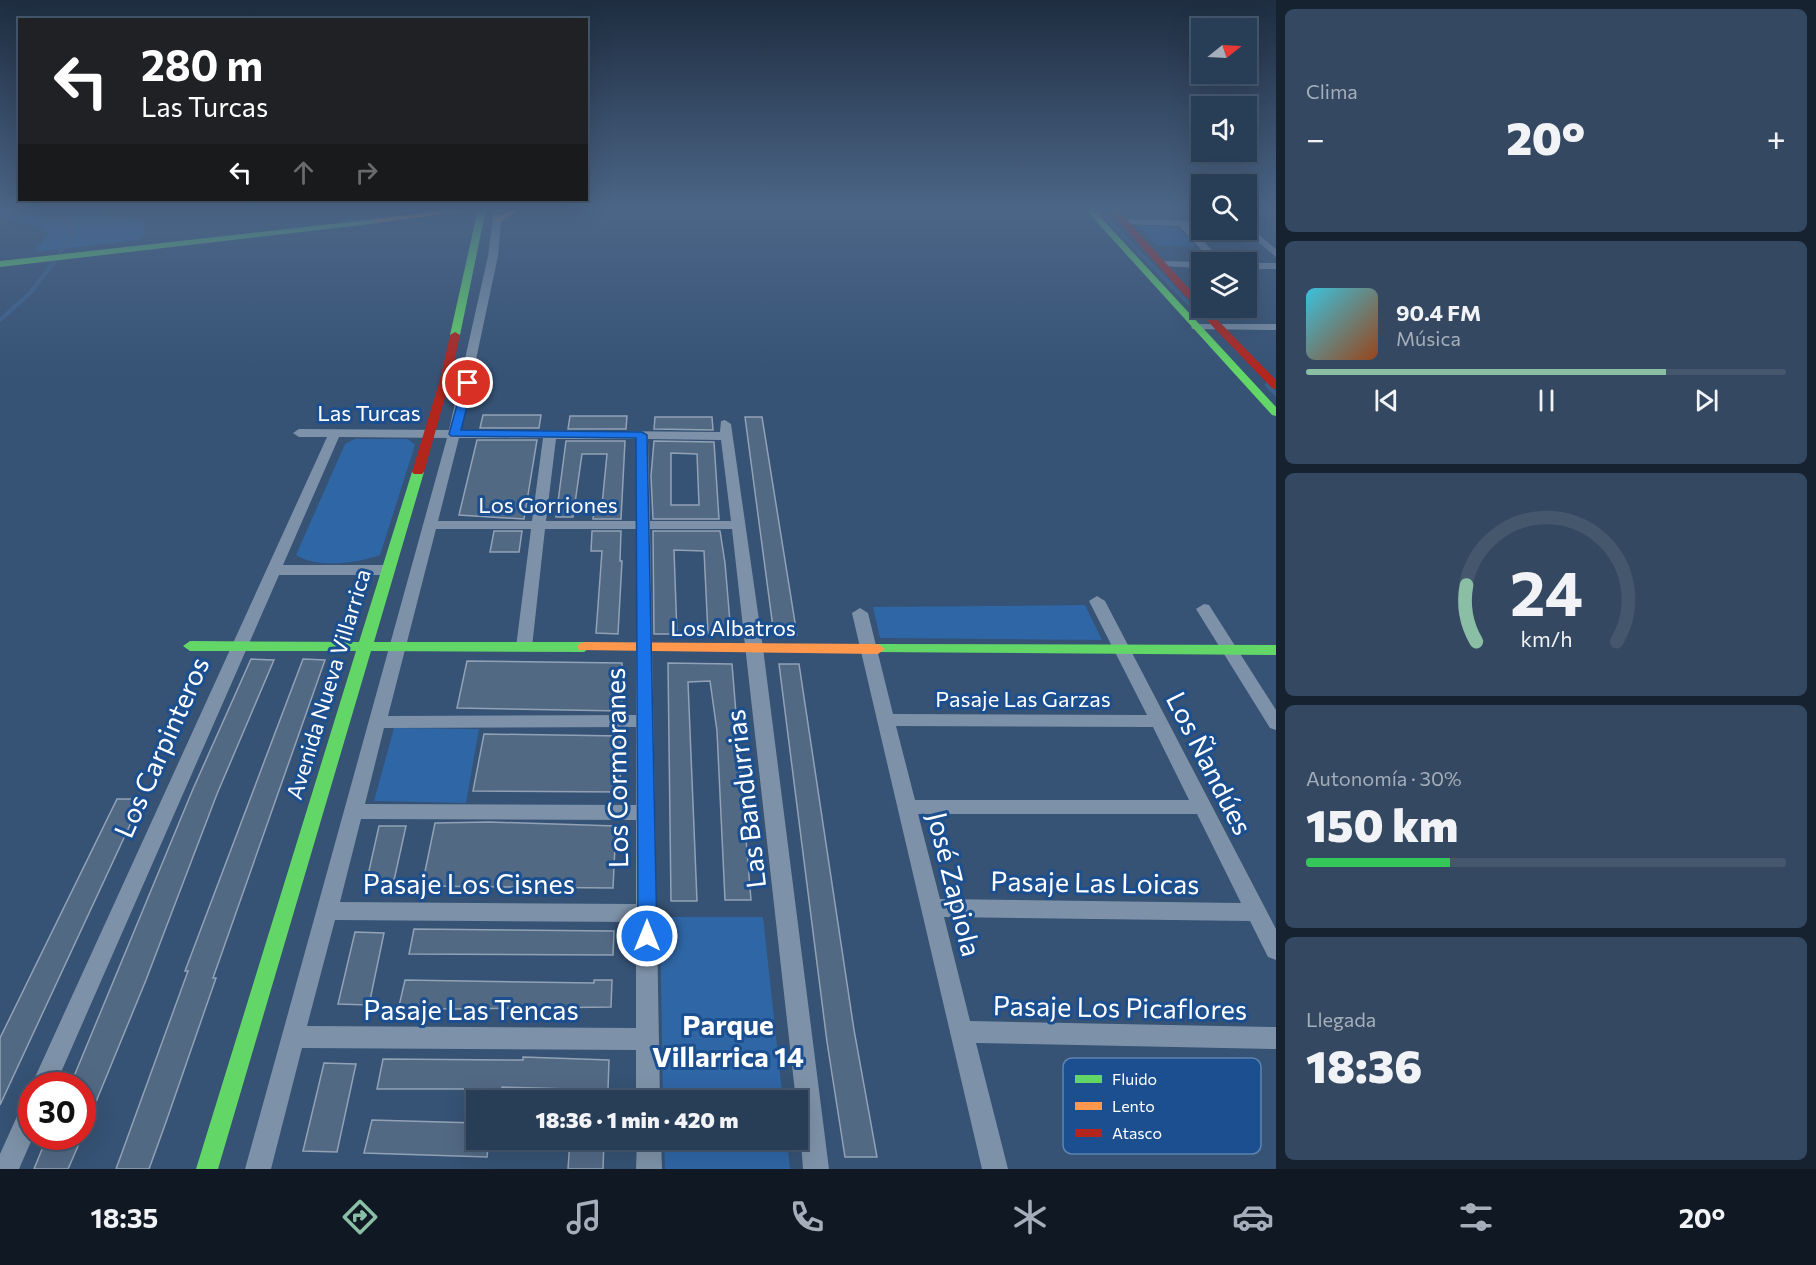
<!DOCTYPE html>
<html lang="es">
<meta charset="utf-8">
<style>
:root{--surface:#283e57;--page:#344961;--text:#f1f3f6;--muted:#a5aeba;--line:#44576d;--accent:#8abfa5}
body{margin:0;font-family:Commissioner,sans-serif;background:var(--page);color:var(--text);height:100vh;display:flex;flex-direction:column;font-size:22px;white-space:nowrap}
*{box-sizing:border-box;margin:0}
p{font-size:20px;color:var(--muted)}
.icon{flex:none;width:33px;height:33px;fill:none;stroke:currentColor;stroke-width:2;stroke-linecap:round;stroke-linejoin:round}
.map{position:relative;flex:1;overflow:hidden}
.panel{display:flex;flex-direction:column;gap:9px;padding:9px;background:#162230;width:540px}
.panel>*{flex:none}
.hud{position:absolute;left:18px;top:18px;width:570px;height:183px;border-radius:0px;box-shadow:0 6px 24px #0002,0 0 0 2px var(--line);background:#202124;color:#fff;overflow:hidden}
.needle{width:39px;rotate:72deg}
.tools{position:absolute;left:1191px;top:18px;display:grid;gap:12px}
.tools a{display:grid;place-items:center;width:66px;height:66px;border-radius:0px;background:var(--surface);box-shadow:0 6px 24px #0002,0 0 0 2px var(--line);font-size:30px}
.speed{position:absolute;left:18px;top:1072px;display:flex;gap:12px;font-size:30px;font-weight:700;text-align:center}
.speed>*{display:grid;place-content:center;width:78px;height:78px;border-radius:50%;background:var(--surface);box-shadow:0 6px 24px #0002,0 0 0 2px var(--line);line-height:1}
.speed .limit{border:9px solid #d22;background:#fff;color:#111}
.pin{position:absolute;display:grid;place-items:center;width:51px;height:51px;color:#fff;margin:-26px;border:3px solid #fff;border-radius:50%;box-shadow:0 2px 6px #0007}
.me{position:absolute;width:66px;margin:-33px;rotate:0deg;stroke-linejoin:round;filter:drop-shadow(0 0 4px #0008)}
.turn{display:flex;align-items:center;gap:21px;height:126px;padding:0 24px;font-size:27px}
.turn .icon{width:78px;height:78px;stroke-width:2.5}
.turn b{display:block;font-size:42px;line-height:51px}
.lanes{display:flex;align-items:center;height:57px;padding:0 24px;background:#0003;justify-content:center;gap:30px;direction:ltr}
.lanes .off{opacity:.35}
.big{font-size:45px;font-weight:800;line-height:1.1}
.panel .tile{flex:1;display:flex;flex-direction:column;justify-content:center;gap:9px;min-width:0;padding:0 21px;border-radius:9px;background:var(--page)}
.panel .dial{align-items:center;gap:0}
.dial svg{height:156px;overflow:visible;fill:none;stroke:var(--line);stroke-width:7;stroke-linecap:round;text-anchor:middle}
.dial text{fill:var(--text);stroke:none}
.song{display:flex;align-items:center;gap:18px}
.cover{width:72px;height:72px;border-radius:9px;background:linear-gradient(135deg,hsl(190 70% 55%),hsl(20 70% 35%))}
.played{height:6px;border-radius:3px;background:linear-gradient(90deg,var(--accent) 75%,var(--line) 75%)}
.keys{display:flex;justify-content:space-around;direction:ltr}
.heat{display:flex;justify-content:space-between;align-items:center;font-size:33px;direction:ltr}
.charge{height:9px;border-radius:4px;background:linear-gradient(90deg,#34c759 30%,var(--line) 0)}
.trip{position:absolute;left:466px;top:1090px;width:342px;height:60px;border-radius:0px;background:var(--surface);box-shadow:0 6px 24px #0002,0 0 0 2px var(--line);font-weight:800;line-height:60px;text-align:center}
.tab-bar{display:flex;height:96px;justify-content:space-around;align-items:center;background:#101923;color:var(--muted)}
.tab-bar .icon{width:42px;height:42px}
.tab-bar .active{color:var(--accent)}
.tab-bar b{font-size:27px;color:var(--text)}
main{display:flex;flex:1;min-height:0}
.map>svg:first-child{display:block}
.green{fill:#2f66a5}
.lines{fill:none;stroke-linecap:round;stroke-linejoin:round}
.stream-far1{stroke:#3b618d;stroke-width:4}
.stream{stroke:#3b618d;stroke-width:4.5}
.building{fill:#526984;stroke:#92a2b6;stroke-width:1.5;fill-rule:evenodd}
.street{fill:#7d92a8;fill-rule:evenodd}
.fast{fill:#63d668;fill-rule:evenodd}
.slow{fill:#ff974d;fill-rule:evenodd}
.jam{fill:#b3261e;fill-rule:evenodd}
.route{fill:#1a73e8;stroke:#114b97;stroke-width:1.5}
.labels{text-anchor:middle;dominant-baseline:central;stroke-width:6;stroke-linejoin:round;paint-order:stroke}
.street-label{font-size:22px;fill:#fff;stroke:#1b4f8f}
.near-street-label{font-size:27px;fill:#fff;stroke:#1b4f8f}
.near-neighbourhood-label{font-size:28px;font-weight:bold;fill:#fff;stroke:#1b4f8f}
.key{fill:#1b4f8f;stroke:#5f84b1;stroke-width:1.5}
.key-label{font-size:16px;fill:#fff}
</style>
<main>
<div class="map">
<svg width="1276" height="1169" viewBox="0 0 1276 1169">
<rect width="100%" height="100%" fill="#365274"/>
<!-- green -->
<g class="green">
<path d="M0,209H88L142,222L145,233L138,240L34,252L49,234L38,227L0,215Z"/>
<path d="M1137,225L1179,228L1195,246L1157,245Z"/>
<path d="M355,439H408L415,445L380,555C357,563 317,569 296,555L345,444Z"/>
<path d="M1085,605L1102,640L880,638L873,607Z"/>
<path d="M394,728L479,729L466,803L374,801Z"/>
<path d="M660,917H763L783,1101H663Z"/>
<path d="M664,1140H787L790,1169H665Z"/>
</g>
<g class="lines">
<!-- stream-far1 -->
<g class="stream-far1">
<path d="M49,209L72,223L73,233L60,253"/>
<path d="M1097,209L1200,315"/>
<path d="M0,320L30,293L55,261"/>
</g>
<!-- stream -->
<path class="stream" d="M1267,385L1276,394"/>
</g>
<!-- building -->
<g class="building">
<path d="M483,415H541L539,428H480Z"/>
<path d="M570,416H627L626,429H568Z"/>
<path d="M655,417H712L713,430L654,429Z"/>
<path d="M745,417H762L797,635H774Z"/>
<path d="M477,440H537L524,519L459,515Z"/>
<path d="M566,441H625L621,519H593L595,505H602L607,454H582L573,517H556Z"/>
<path d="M654,441L714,442L719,519H653L651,476ZM671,453L697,454L699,505H671Z"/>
<path d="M494,531H522L519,552H490Z"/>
<path d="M592,531H621L620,561H622L618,634L596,633L602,551H591Z"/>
<path d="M653,531H720L725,563L731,634H708L704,551L674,550L677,634H654Z"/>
<path d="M251,659L274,660L217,794L146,980L82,1136V1086H70L193,789Z"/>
<path d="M303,659L325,660L213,978H216L166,1122L149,1169H116L188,971H185Z"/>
<path d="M467,661L622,663V711L457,708Z"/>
<path d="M668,663L732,664L751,900H725L717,731L710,681L688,682L697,901H671Z"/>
<path d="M779,664H799L854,1030L877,1157H845L827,1042Z"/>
<path d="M484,734L621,736L620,792L473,791Z"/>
<path d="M117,799H142L0,1105V1038Z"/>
<path d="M490,822L616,826L613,888L422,886L435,823Z"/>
<path d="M379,826H406L393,885L366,884Z"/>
<path d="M414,929L614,931L613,955L409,954Z"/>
<path d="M355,932L384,933L369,1005L338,1004Z"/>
<path d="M405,980L594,983V980H612L611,1007L448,1009L399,1006Z"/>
<path d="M523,1057L609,1060L608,1090L502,1087V1089H377L383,1059L523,1060Z"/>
<path d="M324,1063L356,1064L337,1152L303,1151Z"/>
<path d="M372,1120L477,1123V1140H489L487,1157L364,1153Z"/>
<path d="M47,1137H82L68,1169H34Z"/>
<path d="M570,1140H604L603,1169H568Z"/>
</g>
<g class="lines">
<!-- street -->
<g class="street">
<path d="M494,209H502L498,256L461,430L720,432L721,421L725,420L731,424L763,648L829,1169H803L798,1101H796L732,529H650L660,1101H636V1050L302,1048L271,1169H245L447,438L339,437L283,565H388L395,570L388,575H279L55,1086H31L327,437H299L293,433L299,429L449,430L488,256ZM459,438H543L532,521H438ZM556,439H636V521H546ZM648,439L721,440L731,521H650ZM436,529H531L516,647L518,651H530L532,647L545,529H636V715L388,716ZM636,727V805L365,804L384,728ZM361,819L636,820V904L340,902ZM335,920L636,922V1028L307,1026Z"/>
<path d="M1124,219L1202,221V227L1189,226L1223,262H1213L1179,226L1121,224V220Z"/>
<path d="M1246,224L1276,249V257L1244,230H1246Z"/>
<path d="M1163,261L1202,262H1203L1202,268L1160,266V262Z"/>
<rect x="1246" y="263" width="30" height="6"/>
<path d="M1196,324H1276V330L1192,329L1191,327Z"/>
<path d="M1097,596L1105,601L1276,929V960L1268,957L1250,921L944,917L970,1021L1276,1027V1049L976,1043L1008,1169H982L852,613L860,608L868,613L893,714L1147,715L1089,601ZM896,726L1153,727L1189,800H915ZM918,814H1197L1241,903L940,899Z"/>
<path d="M1204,604L1209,605L1276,710V730L1270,728L1196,609Z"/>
<path d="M32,1100L33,1137L19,1169H0V1154L23,1103Z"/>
<path d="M637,1140H661L662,1169H636Z"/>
</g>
<!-- fast -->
<g class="fast">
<path d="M478,209H486L460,335L455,338L450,335Z"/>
<path d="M1085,209H1093L1276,407V416L1272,415Z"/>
<path d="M376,219H379V223L0,267V261Z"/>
<path d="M418,468L424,472L374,642H584L591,647L584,652L371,651L218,1169H196L356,651H190L183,646L190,641L359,642L412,472Z"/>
<path d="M878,644L1276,645V655L873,652L871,649Z"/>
</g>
<!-- slow -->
<g class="slow">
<path d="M455,209H481L376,223L372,221L376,219Z"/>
<path d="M511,209H521L500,222L493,220Z"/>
<path d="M584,642L878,644L885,649L878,654L579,650L577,647L579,644Z"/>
</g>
<!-- jam -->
<g class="jam">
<path d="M1105,209H1114L1127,220L1202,303V308H1206L1276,380V389L1272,388L1215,329L1121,224Z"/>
<path d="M455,332L460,335L450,380L424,472L422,474H414L412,472L440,380L450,335Z"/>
</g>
</g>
<!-- sky -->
<linearGradient id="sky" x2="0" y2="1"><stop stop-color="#1e2d40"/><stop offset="0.56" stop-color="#4c6688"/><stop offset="1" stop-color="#4c6688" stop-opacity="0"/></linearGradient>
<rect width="1276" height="373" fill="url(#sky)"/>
<!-- route -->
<path class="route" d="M468,380L473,383L461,430L642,432L647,435L657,936L654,942L647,945L640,942L638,936L636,438L451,436L449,434L463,383Z"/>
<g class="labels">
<!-- street labels -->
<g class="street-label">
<text x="369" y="412">Las Turcas</text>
<text x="548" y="504">Los Gorriones</text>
<text x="733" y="627">Los Albatros</text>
<text transform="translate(328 684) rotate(-73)">Avenida Nueva Villarrica</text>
<text x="1023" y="698">Pasaje Las Garzas</text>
</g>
<!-- near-street labels -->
<g class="near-street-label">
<text transform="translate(161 747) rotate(-66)">Los Carpinteros</text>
<text transform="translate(1210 763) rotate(63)">Los Ñandúes</text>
<text transform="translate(616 768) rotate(-91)">Los Cormoranes</text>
<text transform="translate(745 799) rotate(-97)">Las Bandurrias</text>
<text transform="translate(1095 882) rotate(1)">Pasaje Las Loicas</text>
<text x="469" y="883">Pasaje Los Cisnes</text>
<text transform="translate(955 884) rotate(76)">José Zapiola</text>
<text transform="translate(1120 1007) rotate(1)">Pasaje Los Picaflores</text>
<text x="471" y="1009">Pasaje Las Tencas</text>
</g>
<!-- near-neighbourhood labels -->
<g class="near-neighbourhood-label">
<text x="728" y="1024">Parque<tspan x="728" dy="32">Villarrica 14</tspan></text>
</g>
</g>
<!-- legend -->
<rect x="1063" y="1058" width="198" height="96" rx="9" class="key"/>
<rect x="1075" y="1075" width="27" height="8" fill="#63d668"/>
<rect x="1075" y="1102" width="27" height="8" fill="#ff974d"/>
<rect x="1075" y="1129" width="27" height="8" fill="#b3261e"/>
<g class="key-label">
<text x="1112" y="1085">Fluido</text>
<text x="1112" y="1112">Lento</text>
<text x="1112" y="1139">Atasco</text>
</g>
</svg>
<div class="tools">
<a><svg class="needle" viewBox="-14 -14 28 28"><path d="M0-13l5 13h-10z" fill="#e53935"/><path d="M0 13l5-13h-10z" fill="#a5aeba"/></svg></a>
<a><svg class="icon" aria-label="sound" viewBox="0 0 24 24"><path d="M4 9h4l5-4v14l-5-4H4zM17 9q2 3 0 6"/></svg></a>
<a><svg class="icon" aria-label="search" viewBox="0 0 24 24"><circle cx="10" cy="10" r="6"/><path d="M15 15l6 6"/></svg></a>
<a><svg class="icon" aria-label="layers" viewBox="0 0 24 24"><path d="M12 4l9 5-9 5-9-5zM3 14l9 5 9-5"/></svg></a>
</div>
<div class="speed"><div class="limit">30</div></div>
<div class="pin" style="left:468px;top:383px;background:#d93025"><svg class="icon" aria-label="arrive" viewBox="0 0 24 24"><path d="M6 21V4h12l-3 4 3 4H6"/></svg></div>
<svg class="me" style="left:647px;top:936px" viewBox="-20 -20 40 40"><circle r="17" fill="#1a73e8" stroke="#fff" stroke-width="3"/><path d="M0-11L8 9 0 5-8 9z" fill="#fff"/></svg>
<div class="trip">18:36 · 1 min · 420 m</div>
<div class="hud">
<div class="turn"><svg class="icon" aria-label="left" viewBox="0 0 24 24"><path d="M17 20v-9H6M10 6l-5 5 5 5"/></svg><div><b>280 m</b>Las Turcas</div></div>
<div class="lanes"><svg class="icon" aria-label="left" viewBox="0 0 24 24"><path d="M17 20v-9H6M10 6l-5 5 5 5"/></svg><svg class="icon off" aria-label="ahead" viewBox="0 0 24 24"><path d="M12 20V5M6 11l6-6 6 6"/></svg><svg class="icon off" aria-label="right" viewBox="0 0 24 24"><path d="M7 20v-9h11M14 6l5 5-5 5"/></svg></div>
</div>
</div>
<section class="panel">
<div class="tile"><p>Clima</p>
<div class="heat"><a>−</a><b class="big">20°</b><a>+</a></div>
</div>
<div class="tile">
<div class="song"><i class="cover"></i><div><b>90.4 FM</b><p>Música</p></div></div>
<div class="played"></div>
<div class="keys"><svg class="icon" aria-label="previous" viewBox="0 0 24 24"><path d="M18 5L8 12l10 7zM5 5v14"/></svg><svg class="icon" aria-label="pause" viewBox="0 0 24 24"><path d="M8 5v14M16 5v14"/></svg><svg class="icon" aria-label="next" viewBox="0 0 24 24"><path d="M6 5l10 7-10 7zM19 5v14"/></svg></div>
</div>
<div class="tile dial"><svg viewBox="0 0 100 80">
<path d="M14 69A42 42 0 1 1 86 69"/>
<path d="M14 69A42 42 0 0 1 9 40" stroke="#8abfa5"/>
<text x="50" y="56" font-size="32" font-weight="700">24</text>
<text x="50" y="72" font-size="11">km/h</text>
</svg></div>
<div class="tile"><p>Autonomía · 30%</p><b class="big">150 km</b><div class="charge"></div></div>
<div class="tile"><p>Llegada</p><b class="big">18:36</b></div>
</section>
</main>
<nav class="tab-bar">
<b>18:35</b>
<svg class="icon active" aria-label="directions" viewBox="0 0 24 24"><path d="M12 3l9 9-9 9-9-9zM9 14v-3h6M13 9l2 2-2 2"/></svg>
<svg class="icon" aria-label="music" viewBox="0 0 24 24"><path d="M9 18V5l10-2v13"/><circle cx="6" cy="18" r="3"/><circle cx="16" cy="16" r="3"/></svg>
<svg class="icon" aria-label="phone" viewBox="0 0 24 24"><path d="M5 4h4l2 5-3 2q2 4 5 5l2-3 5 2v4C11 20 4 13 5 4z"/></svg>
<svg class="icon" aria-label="climate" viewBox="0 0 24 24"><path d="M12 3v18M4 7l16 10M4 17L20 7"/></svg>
<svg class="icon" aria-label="car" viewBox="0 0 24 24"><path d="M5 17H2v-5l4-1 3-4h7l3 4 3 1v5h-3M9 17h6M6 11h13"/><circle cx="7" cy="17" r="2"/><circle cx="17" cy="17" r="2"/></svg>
<svg class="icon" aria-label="filters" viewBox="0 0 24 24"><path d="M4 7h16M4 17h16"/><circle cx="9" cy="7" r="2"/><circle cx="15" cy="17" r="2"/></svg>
<b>20°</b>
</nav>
